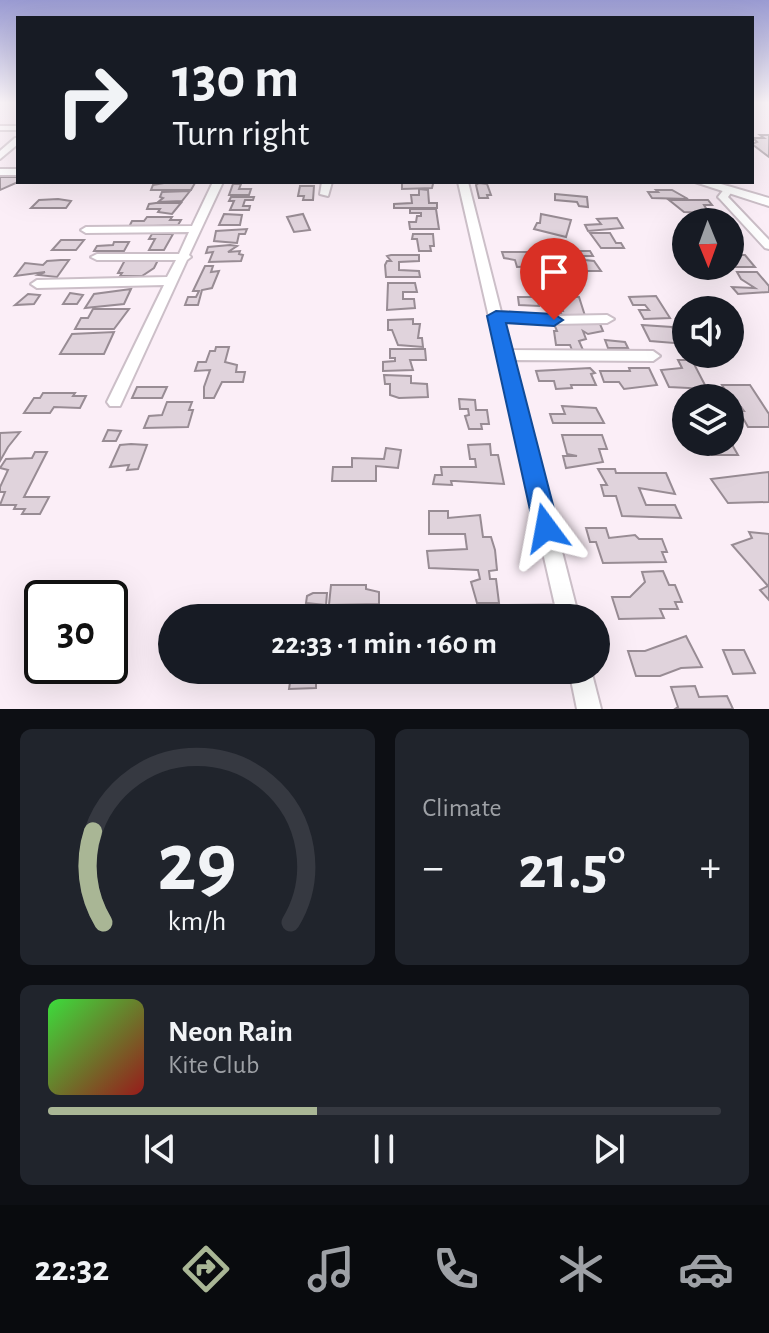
<!DOCTYPE html>
<meta charset="utf-8">
<style>
:root{--surface:#171b24;--page:#20242c;--text:#f1f3f6;--muted:#9ea1a6;--line:#363941;--accent:#a9b695}
body{margin:0;font-family:"Alegreya Sans",sans-serif;background:var(--page);color:var(--text);height:100vh;display:flex;flex-direction:column;font-size:30px;white-space:nowrap}
*{box-sizing:border-box;margin:0}
p{font-size:26px;color:var(--muted)}
.icon{flex:none;width:44px;height:44px;fill:none;stroke:currentColor;stroke-width:2;stroke-linecap:round;stroke-linejoin:round}
.map{position:relative;height:709px;overflow:hidden}
.details{display:flex;flex-direction:column;gap:20px;padding:20px;background:#0d0f14;flex:1}
.details>*{flex:none}
.banner{position:absolute;left:16px;top:16px;width:738px;height:168px;border-radius:0px;box-shadow:0 8px 32px #0002;background:#171b24;color:var(--text);overflow:hidden}
.needle{width:52px;rotate:179deg}
.buttons{position:absolute;left:672px;top:208px;display:grid;gap:16px}
.buttons a{display:grid;place-items:center;width:72px;height:72px;border-radius:50%;background:var(--surface);box-shadow:0 8px 32px #0002;font-size:40px}
.speed{position:absolute;left:24px;top:580px;display:flex;gap:16px;font-size:40px;font-weight:700;text-align:center}
.speed>*{display:grid;place-content:center;width:104px;height:104px;border-radius:50%;background:var(--surface);box-shadow:0 8px 32px #0002;line-height:1}
.speed .limit{border:4px solid #111;border-radius:12px;background:#fff;color:#111}
.pin{position:absolute;display:grid;place-items:center;width:68px;height:68px;color:#fff;margin:-82px -34px;border-radius:50% 50% 50% 0;rotate:-45deg;box-shadow:0 0 8px #0007}
.pin .icon{rotate:45deg}
.me{position:absolute;width:88px;margin:-44px;rotate:347deg;stroke-linejoin:round;filter:drop-shadow(0 0 6px #0008)}
.turn{display:flex;align-items:center;gap:28px;height:168px;padding:0 24px;font-size:36px}
.turn .icon{width:104px;height:104px;stroke-width:2.5}
.turn b{display:block;font-size:56px;line-height:68px}
.big{font-size:60px;font-weight:700;line-height:1.1}
.details .widget{flex:1;display:flex;flex-direction:column;justify-content:center;gap:12px;min-width:0;padding:0 28px;border-radius:12px;background:var(--page)}
.details .dial{align-items:center;gap:0}
.dial svg{height:208px;overflow:visible;fill:none;stroke:var(--line);stroke-width:7;stroke-linecap:round;text-anchor:middle}
.dial text{fill:var(--text);stroke:none}
.song{display:flex;align-items:center;gap:24px}
.cover{width:96px;height:96px;border-radius:12px;background:linear-gradient(135deg,hsl(120 70% 55%),hsl(0 70% 35%))}
.played{height:8px;border-radius:4px;background:linear-gradient(90deg,var(--accent) 40%,var(--line) 40%)}
.keys{display:flex;justify-content:space-around;direction:ltr}
.heat{display:flex;justify-content:space-between;align-items:center;font-size:44px;direction:ltr}
.details .tiles{flex:1;display:grid;gap:20px;grid-template-columns:1fr 1fr}
.widget:last-child{grid-column:span 2}
.trip{position:absolute;left:158px;top:604px;width:452px;height:80px;border-radius:40px;background:var(--surface);box-shadow:0 8px 32px #0002;font-weight:700;line-height:80px;text-align:center}
.tab-bar{display:flex;height:128px;justify-content:space-around;align-items:center;background:#090b0e;color:var(--muted)}
.tab-bar .icon{width:56px;height:56px}
.tab-bar .current{color:var(--accent)}
.tab-bar b{font-size:36px;color:var(--text)}
.map>svg:first-child{display:block}
.building{fill:#e0d3dc;stroke:#988c94;stroke-width:2}
.lines{fill:none;stroke-linecap:round;stroke-linejoin:round}
.minor-casing{stroke:#ccbfc8;stroke-width:4}
.major-casing{stroke:#ccbfc8;stroke-width:4}
.minor{fill:#fff;fill-rule:evenodd}
.major{fill:#fff;fill-rule:evenodd}
.route{fill:#1a73e8;stroke:#114b97;stroke-width:2}
</style>
<div class="map">
<svg width="769" height="709" viewBox="0 0 769 709">
<rect width="100%" height="100%" fill="#fbeef7"/>
<!-- building -->
<g class="building">
<path d="M760,135H769V157L752,144L757,142L753,138H764Z"/>
<path d="M0,177H18V182L0,190Z"/>
<path d="M402,182H433V184L432,188L402,189Z"/>
<path d="M164,183L179,182L195,183L191,190H151L153,185Z"/>
<path d="M479,183L487,184L491,195H487L488,198H479L476,185Z"/>
<path d="M233,184H241L239,189H251L249,195H229Z"/>
<path d="M300,186H314L313,200H303L304,196H298Z"/>
<path d="M419,189L428,190L429,203H437V208H394V204L412,203L411,195H419Z"/>
<path d="M656,190H672L688,199L652,198L648,192H658Z"/>
<path d="M190,191L182,201L158,202L163,198L160,197L162,192Z"/>
<path d="M555,194L587,197L588,207L579,206L577,202L555,200Z"/>
<path d="M231,197H254L253,200H245L243,206H250L249,210H230L234,201H229Z"/>
<path d="M58,199L71,201L66,208H31L39,200Z"/>
<path d="M669,200H708L712,205H704L709,213L684,212Z"/>
<path d="M156,203H181L172,214L158,212L160,209H147L149,204Z"/>
<path d="M410,209H436L439,229H410L409,222H416L417,216H421V213H410Z"/>
<path d="M224,214L242,215L240,225H219Z"/>
<path d="M303,214L310,230L294,232L287,217Z"/>
<path d="M541,214L571,220L566,237L534,229L537,223H540Z"/>
<path d="M147,217H172L170,220H181L178,225L129,227L132,221H144Z"/>
<path d="M617,218L623,228L588,231L585,225L601,224L597,219Z"/>
<path d="M247,229L245,234H239L237,243L214,241L216,231Z"/>
<path d="M590,233H610L616,243H621L624,248H601Z"/>
<path d="M152,234H173L164,250H149L155,239H149Z"/>
<path d="M413,234H433L434,246H430L431,251H419L417,239H412Z"/>
<path d="M61,240H84L76,250H52Z"/>
<path d="M114,242H129L124,251H94L97,246L113,245Z"/>
<path d="M230,245L237,246L228,252L240,251L239,254L243,255L241,261L209,262L213,252L206,253L208,247Z"/>
<path d="M730,249L738,255H745L755,267H733Z"/>
<path d="M566,251H590L593,256H583L585,260L594,261L601,271H573Z"/>
<path d="M502,252H533L535,258H539L542,266L517,267L515,260L504,258Z"/>
<path d="M391,255H419V261L399,262V270L419,271L420,277H386L385,265L387,261H391L387,256Z"/>
<path d="M61,260H69L57,277L38,275L45,272L15,276L25,263L43,265L47,261Z"/>
<path d="M125,260H158L154,268L142,276H120L122,273H118Z"/>
<path d="M205,266H213L211,272L219,271L212,288L202,290L198,305H185L188,297H196L199,291H193Z"/>
<path d="M536,272L574,273L579,285H569L567,280H560L565,291H560L561,295L538,291L536,280H539Z"/>
<path d="M737,272H757L769,286V292L738,294L732,287L755,288L741,279Z"/>
<path d="M388,283H415L417,292H403V299H414L415,308L387,310Z"/>
<path d="M131,289L124,304L85,308L94,294Z"/>
<path d="M70,293L83,295L77,304H63Z"/>
<path d="M28,294L40,295L34,304L15,305Z"/>
<path d="M656,296L670,318L644,319L639,310H649L645,305H633L629,297Z"/>
<path d="M518,297H537L539,306L519,305Z"/>
<path d="M560,297H579L586,319L563,318L560,311H563L561,305H564Z"/>
<path d="M93,309H129L114,329H75L81,318H88Z"/>
<path d="M413,319V324H420L418,338H422L423,347L398,345L392,330H388V320Z"/>
<path d="M554,324H600L603,331L588,334L583,331L586,339L579,341L583,350H572L570,345H556L554,331H557Z"/>
<path d="M642,325L672,327L674,331H684L686,344L650,341Z"/>
<path d="M114,332L104,354H60L72,334Z"/>
<path d="M605,340L625,342L628,348H608Z"/>
<path d="M216,347H229L225,362L237,365L236,372H245L243,382H222L214,398H204V387L210,370L195,371L198,362H206L210,351H215Z"/>
<path d="M390,349H425L426,360H410L413,370L383,371V362L395,361V358H390Z"/>
<path d="M678,360H692L707,389L669,387L661,370L682,368Z"/>
<path d="M590,368L595,373L591,374L596,385H571L572,388L556,389L554,381H539L536,371Z"/>
<path d="M629,368H649L657,385L624,389L619,382H604L600,371H630Z"/>
<path d="M384,375L411,376V383L427,384L428,397L399,398L390,395V384H385Z"/>
<path d="M722,385H750L769,414V427H748L739,411H744L741,407H736Z"/>
<path d="M137,387H167L162,398H132Z"/>
<path d="M43,393H75L73,396H86L80,408L54,407L50,413H24L34,398H40Z"/>
<path d="M459,399L475,400L476,410H487L489,424H481L482,429H469L465,416L469,415L468,409H460Z"/>
<path d="M167,402H192L189,410H193L188,427L144,428L149,416L162,415Z"/>
<path d="M562,406L596,408L604,423H553L550,414H565Z"/>
<path d="M108,430L121,431L116,441H103Z"/>
<path d="M20,432L8,447L0,461V433Z"/>
<path d="M562,435H602L607,449H599L603,462L566,468L563,456H577L567,454Z"/>
<path d="M730,441L738,455H712L705,442Z"/>
<path d="M131,444L147,445L138,469L127,470L129,465L110,467L120,445Z"/>
<path d="M490,444L491,455H498L504,484L455,481H451L452,485L433,484L435,475H442L441,467H476L475,459H470L468,445Z"/>
<path d="M386,448L401,450L398,468L376,466V481H332L333,467H352V458L384,459Z"/>
<path d="M35,452H47L24,497H49L40,514H22L25,509H14L16,505H0L5,492H0V487L8,470L0,468L6,459L32,458Z"/>
<path d="M598,469H615L616,473H666L675,494L639,488L646,505H675L681,518L622,516L616,496H604L601,485H607Z"/>
<path d="M769,472V502L728,503L711,479Z"/>
<path d="M429,511H448V518L480,515L483,537H491L495,550L497,570L489,571L490,579H496L499,603H477L471,582L480,579L478,570L429,568L427,551L467,549L465,534H429Z"/>
<path d="M586,528H606L609,538L635,535L639,539H662L667,552H662L666,562L603,563L596,542H590Z"/>
<path d="M749,532L769,534V600L760,590L768,586L732,545L752,538Z"/>
<path d="M663,571L669,585H675L682,602H675L678,609H660L664,618L619,619L612,597H630L645,582L642,572Z"/>
<path d="M331,585H366V589L379,592V604L329,605Z"/>
<path d="M313,593H327L326,605L306,603L307,596Z"/>
<path d="M686,636L702,667L681,668L660,676H636L628,651H645Z"/>
<path d="M723,650H744L755,673L733,674Z"/>
<path d="M282,670H321V675H316V688L289,689L291,676L281,674Z"/>
<path d="M403,670H485V675H482L483,681L437,682L436,671L403,675Z"/>
<path d="M695,686L699,697L727,696L733,709H675L678,707L671,687Z"/>
</g>
<g class="lines">
<defs>
<g id="minor">
<rect x="0" y="126" width="18" height="4"/>
<path d="M15,138H18V144L0,159V151Z"/>
<rect x="0" y="169" width="18" height="6"/>
<path d="M213,182H223L189,255L191,257L187,260L120,406H110L107,402L164,285L37,288L31,284L37,280L167,277L176,260H97L91,257L97,254H179L189,232L86,233L81,230L86,227L192,226Z"/>
<path d="M322,182H332L328,196L320,194Z"/>
<path d="M458,182H468L501,312L554,316L607,315L614,319L607,323L554,324L503,321L510,350L653,351L660,356L653,361L513,360L579,618H459L463,611L470,607L555,605Z"/>
<path d="M725,188H731L733,190L728,197L769,240V249L765,248L720,199L718,197Z"/>
<path d="M569,670H591L601,709H577Z"/>
</g>
<path id="major" d="M695,182H714L769,198V206Z"/>
</defs>
<!-- minor casing -->
<use href="#minor" class="minor-casing"/>
<!-- major casing -->
<use href="#major" class="major-casing"/>
<!-- minor -->
<use href="#minor" class="minor"/>
<!-- major -->
<use href="#major" class="major"/>
</g>
<!-- sky -->
<linearGradient id="sky" x2="0" y2="1"><stop stop-color="#9a9bd2"/><stop offset="0.51" stop-color="#fdf7fb"/><stop offset="1" stop-color="#fdf7fb" stop-opacity="0"/></linearGradient>
<rect width="769" height="201" fill="url(#sky)"/>
<!-- route -->
<path class="route" d="M496,311L554,314L563,320L554,326L506,323L559,528L555,536L546,540L538,536L534,528L487,316Z"/>
</svg>
<div class="buttons">
<a><svg class="needle" viewBox="-14 -14 28 28"><path d="M0-13l5 13h-10z" fill="#e53935"/><path d="M0 13l5-13h-10z" fill="#9ea1a6"/></svg></a>
<a><svg class="icon" aria-label="sound" viewBox="0 0 24 24"><path d="M4 9h4l5-4v14l-5-4H4zM17 9q2 3 0 6"/></svg></a>
<a><svg class="icon" aria-label="layers" viewBox="0 0 24 24"><path d="M12 4l9 5-9 5-9-5zM3 14l9 5 9-5"/></svg></a>
</div>
<div class="speed"><div class="limit">30</div></div>
<div class="pin" style="left:554px;top:320px;background:#d93025"><svg class="icon" aria-label="arrive" viewBox="0 0 24 24"><path d="M6 21V4h12l-3 4 3 4H6"/></svg></div>
<svg class="me" style="left:546px;top:528px" viewBox="-20 -20 40 40"><path d="M0-17L14 15 0 8-14 15z" fill="#1a73e8" stroke="#fff" stroke-width="4"/></svg>
<div class="trip">22:33 · 1 min · 160 m</div>
<div class="banner">
<div class="turn"><svg class="icon" aria-label="right" viewBox="0 0 24 24"><path d="M7 20v-9h11M14 6l5 5-5 5"/></svg><div><b>130 m</b>Turn right</div></div>
</div>
</div>
<section class="details">
<div class="tiles">
<div class="widget dial"><svg viewBox="0 0 100 80">
<path d="M14 69A42 42 0 1 1 86 69"/>
<path d="M14 69A42 42 0 0 1 10 34" stroke="#a9b695"/>
<text x="50" y="56" font-size="32" font-weight="700">29</text>
<text x="50" y="72" font-size="11">km/h</text>
</svg></div>
<div class="widget"><p>Climate</p>
<div class="heat"><a>−</a><b class="big">21.5°</b><a>+</a></div>
</div>
<div class="widget">
<div class="song"><i class="cover"></i><div><b>Neon Rain</b><p>Kite Club</p></div></div>
<div class="played"></div>
<div class="keys"><svg class="icon" aria-label="previous" viewBox="0 0 24 24"><path d="M18 5L8 12l10 7zM5 5v14"/></svg><svg class="icon" aria-label="pause" viewBox="0 0 24 24"><path d="M8 5v14M16 5v14"/></svg><svg class="icon" aria-label="next" viewBox="0 0 24 24"><path d="M6 5l10 7-10 7zM19 5v14"/></svg></div>
</div>
</div>
</section>
<nav class="tab-bar">
<b>22:32</b>
<svg class="icon current" aria-label="directions" viewBox="0 0 24 24"><path d="M12 3l9 9-9 9-9-9zM9 14v-3h6M13 9l2 2-2 2"/></svg>
<svg class="icon" aria-label="music" viewBox="0 0 24 24"><path d="M9 18V5l10-2v13"/><circle cx="6" cy="18" r="3"/><circle cx="16" cy="16" r="3"/></svg>
<svg class="icon" aria-label="phone" viewBox="0 0 24 24"><path d="M5 4h4l2 5-3 2q2 4 5 5l2-3 5 2v4C11 20 4 13 5 4z"/></svg>
<svg class="icon" aria-label="climate" viewBox="0 0 24 24"><path d="M12 3v18M4 7l16 10M4 17L20 7"/></svg>
<svg class="icon" aria-label="car" viewBox="0 0 24 24"><path d="M5 17H2v-5l4-1 3-4h7l3 4 3 1v5h-3M9 17h6M6 11h13"/><circle cx="7" cy="17" r="2"/><circle cx="17" cy="17" r="2"/></svg>
</nav>
